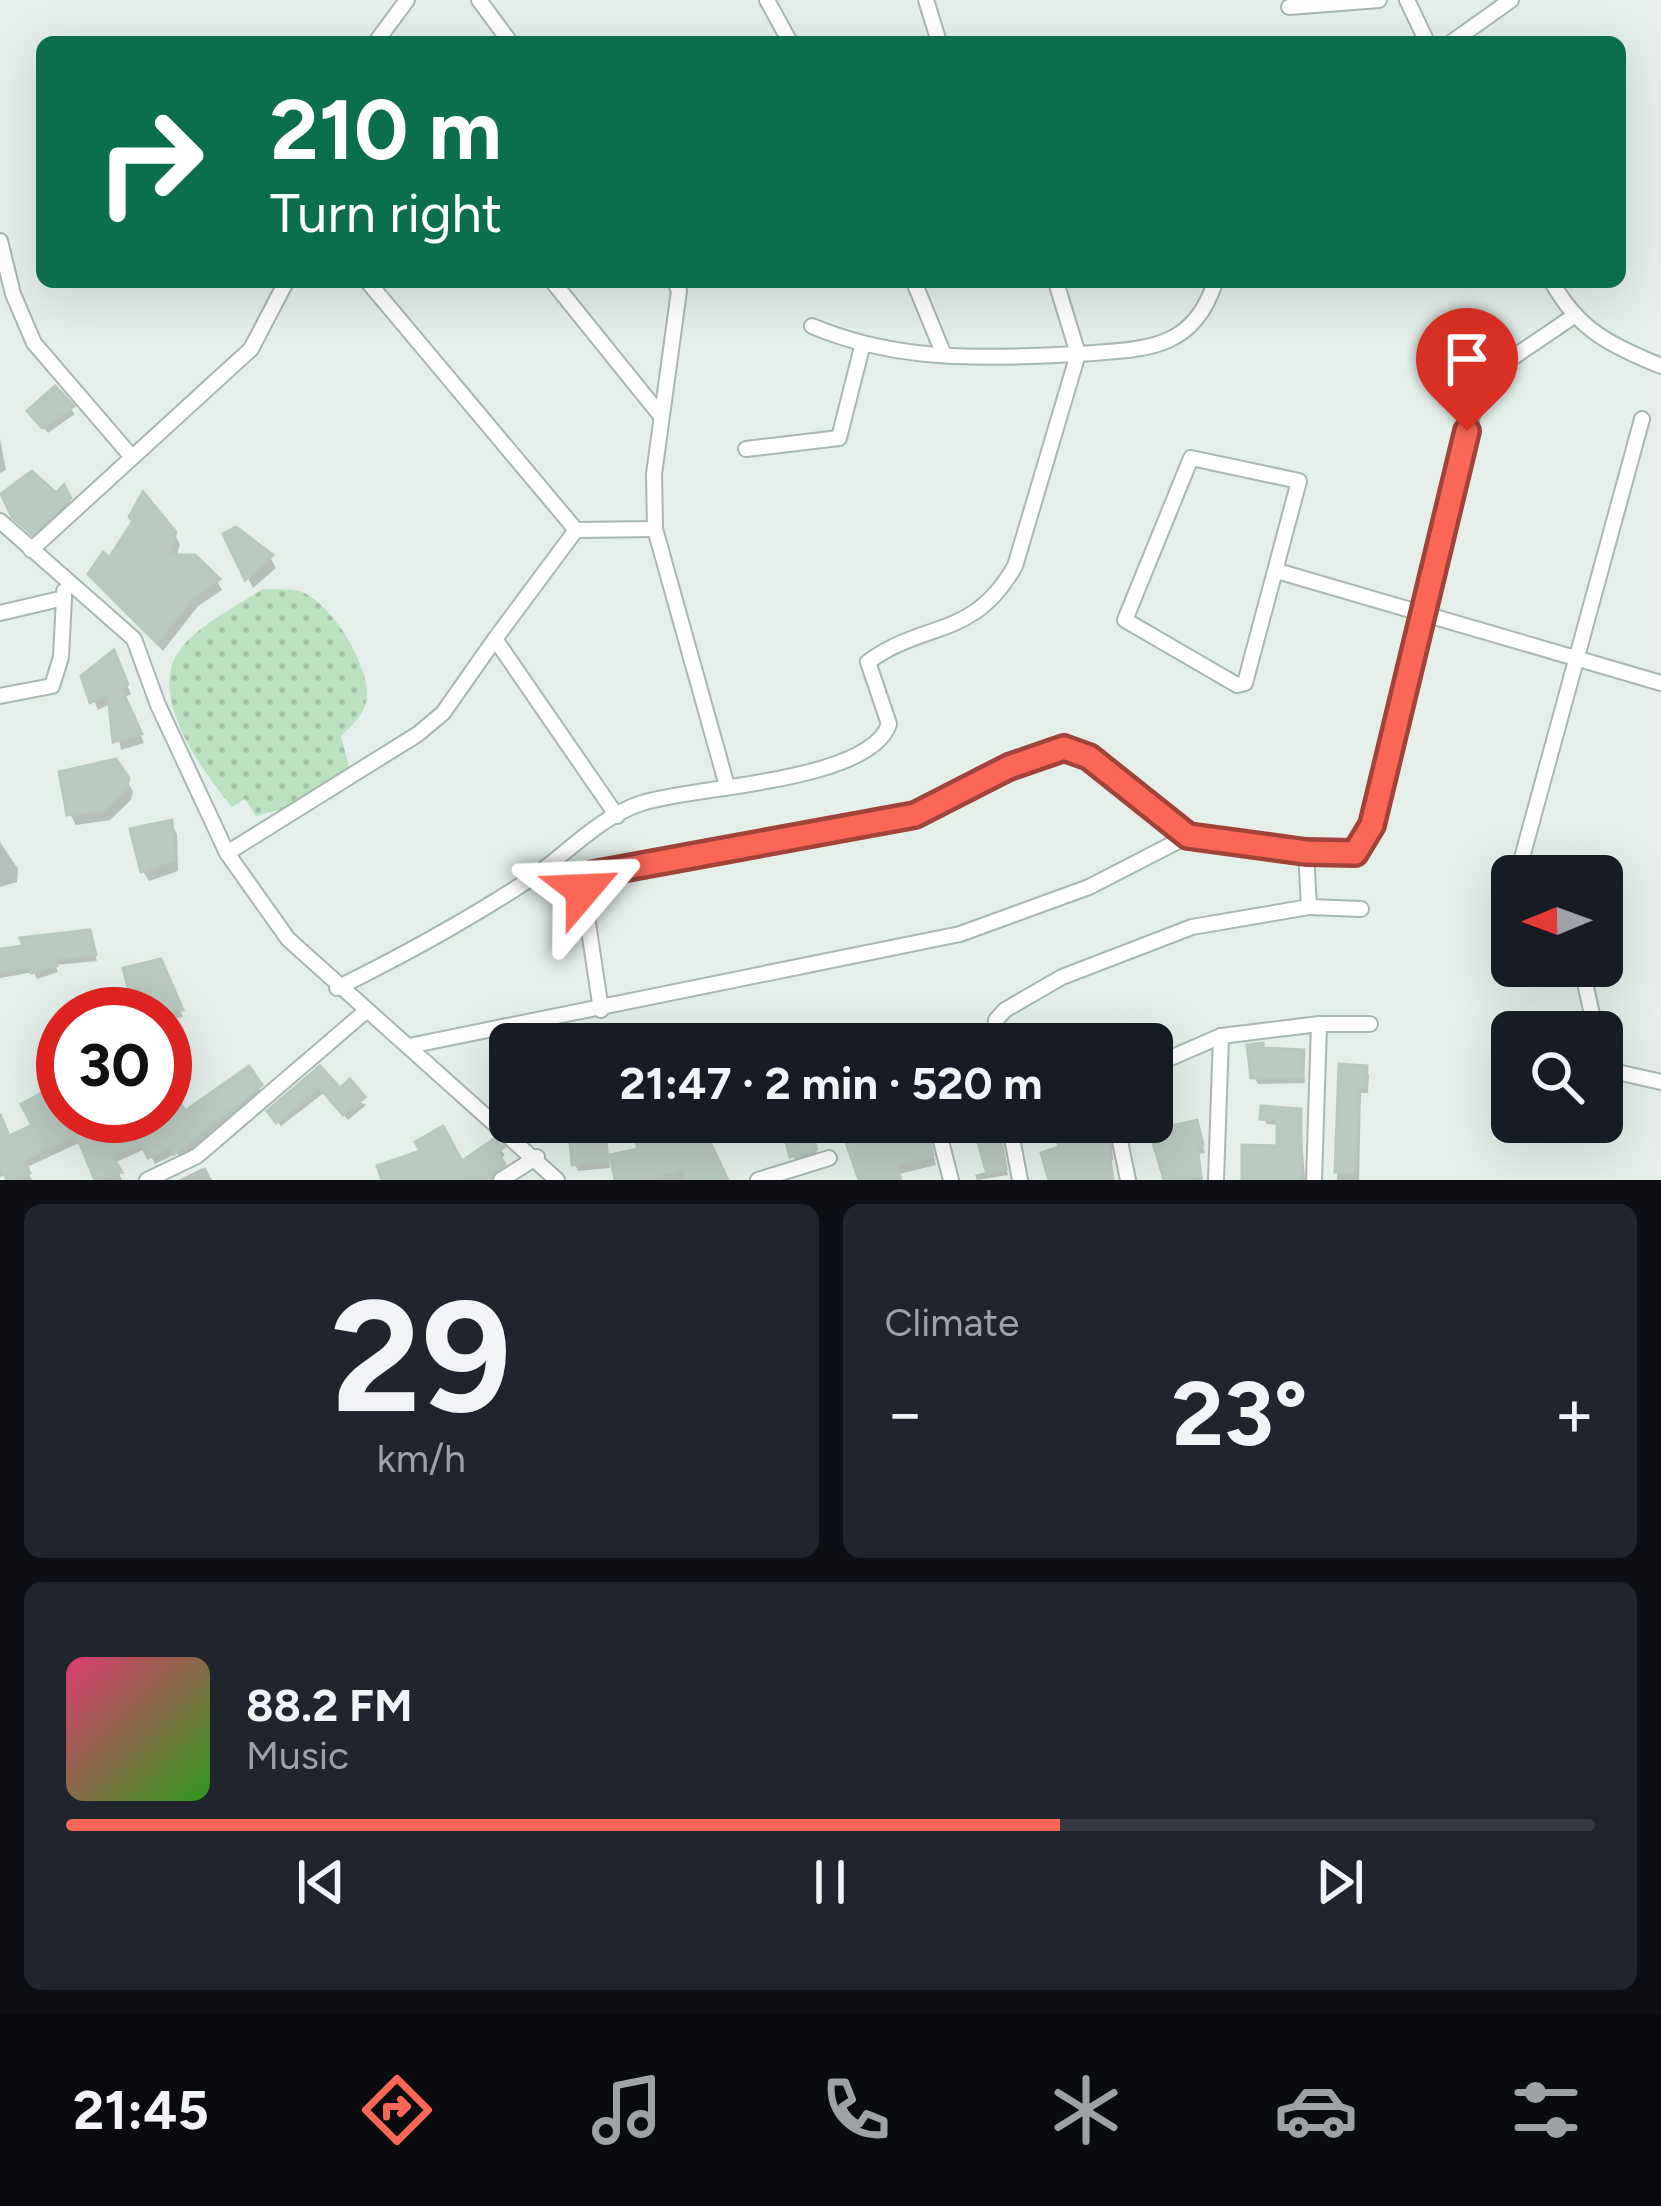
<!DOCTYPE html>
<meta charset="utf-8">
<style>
:root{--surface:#171b24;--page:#20242c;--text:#f1f3f6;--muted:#9ea1a6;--line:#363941;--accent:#fa6757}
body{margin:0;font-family:Figtree,sans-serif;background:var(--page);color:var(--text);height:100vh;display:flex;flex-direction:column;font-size:45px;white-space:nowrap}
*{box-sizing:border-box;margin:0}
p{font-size:39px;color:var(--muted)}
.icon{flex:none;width:66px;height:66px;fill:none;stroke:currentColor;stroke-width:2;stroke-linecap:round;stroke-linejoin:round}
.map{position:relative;height:1180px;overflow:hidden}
.sheet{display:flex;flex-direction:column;gap:24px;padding:24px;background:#0d0f14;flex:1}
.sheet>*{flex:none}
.hud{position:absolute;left:36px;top:36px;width:1590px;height:252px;border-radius:18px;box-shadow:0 12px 48px #0002;background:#0b6e4f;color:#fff;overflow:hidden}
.needle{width:78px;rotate:269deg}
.tools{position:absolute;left:1491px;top:855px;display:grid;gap:24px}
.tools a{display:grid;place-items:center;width:132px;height:132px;border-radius:18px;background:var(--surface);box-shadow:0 12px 48px #0002;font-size:60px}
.speed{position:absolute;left:36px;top:987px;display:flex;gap:24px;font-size:60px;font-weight:700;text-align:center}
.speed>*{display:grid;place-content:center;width:156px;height:156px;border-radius:50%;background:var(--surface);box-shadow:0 12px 48px #0002;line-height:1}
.speed .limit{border:18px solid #d22;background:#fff;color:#111}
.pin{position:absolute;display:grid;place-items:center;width:102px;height:102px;color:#fff;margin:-123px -51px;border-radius:50% 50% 50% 0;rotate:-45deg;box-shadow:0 0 12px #0007}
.pin .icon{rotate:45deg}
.me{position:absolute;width:132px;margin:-66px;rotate:64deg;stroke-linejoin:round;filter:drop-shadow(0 0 9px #0008)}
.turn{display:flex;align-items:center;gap:42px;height:252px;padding:0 36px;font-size:54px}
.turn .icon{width:156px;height:156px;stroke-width:2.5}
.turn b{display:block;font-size:84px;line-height:102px}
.big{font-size:90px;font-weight:700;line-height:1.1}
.sheet .widget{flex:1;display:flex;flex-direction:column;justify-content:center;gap:18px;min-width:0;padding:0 42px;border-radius:18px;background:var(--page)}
.sheet .dial{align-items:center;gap:0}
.dial b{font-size:156px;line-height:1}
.song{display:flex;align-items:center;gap:36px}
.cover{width:144px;height:144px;border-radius:18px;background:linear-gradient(135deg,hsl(340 70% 55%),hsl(110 70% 35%))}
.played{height:12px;border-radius:6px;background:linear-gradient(90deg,var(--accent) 65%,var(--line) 65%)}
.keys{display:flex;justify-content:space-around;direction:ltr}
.heat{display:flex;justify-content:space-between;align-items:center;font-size:66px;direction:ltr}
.sheet .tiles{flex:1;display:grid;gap:24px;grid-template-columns:1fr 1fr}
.widget:last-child{grid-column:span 2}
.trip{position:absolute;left:489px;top:1023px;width:684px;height:120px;border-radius:18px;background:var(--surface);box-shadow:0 12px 48px #0002;font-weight:700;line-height:120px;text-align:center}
.tab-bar{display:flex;height:192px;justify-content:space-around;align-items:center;background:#090b0e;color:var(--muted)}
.tab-bar .icon{width:84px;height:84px}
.tab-bar .active{color:var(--accent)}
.tab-bar b{font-size:54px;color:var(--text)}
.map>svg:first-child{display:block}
.park{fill:url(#park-dots)}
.shadow{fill:#0003}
.building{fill:#b9cac1;stroke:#b6c9be;stroke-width:3}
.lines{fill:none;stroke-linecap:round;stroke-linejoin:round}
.street-casing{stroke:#a6b8af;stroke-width:18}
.street{stroke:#fff;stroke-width:14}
.route-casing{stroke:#a24339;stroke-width:30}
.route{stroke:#fa6757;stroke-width:21}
</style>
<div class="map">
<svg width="1661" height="1180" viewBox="0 0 1661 1180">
<defs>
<pattern id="park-dots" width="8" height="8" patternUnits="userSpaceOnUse" patternTransform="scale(3)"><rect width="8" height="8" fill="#bce1c1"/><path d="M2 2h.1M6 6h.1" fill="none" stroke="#a1c2a6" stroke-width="1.8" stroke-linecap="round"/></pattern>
</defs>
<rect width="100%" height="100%" fill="#e4efe9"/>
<!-- park -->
<path class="park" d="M263,589C274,590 292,588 302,592C332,604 369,665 367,696C366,714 352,725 341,736L350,771L297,805L256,816L245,799L232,807C205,774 158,711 172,665C182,632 236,607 263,589Z"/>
<!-- shadow -->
<g class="shadow">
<path d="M55,390L75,414L48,433L34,418Z"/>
<path d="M0,439L6,470L0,473Z"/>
<path d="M63,490L74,509L38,542L21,526L5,495L56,497Z"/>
<path d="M174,534L180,544L176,558L217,581L222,590L198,606L163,651L91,574Z"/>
<path d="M227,535L270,557L276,568L253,588Z"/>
<path d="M117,663L131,694L124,698L144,743L121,750L112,703L98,710L84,677Z"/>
<path d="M115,762L133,791L131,800L110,820L76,825L70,814Z"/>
<path d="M171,823L177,834L178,871L149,881L143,871Z"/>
<path d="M0,842L18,869L17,882L0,887Z"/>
<path d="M89,933L97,961L55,965L58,972L37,979L34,972L0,978V952Z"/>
<path d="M163,969L183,1017L165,1021V1014H137L126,970Z"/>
<path d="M1302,1053L1305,1083L1258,1084L1254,1077Z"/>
<path d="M1342,1067L1365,1068L1369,1075L1368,1093H1361L1359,1180H1337Z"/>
<path d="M319,1070L339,1092L366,1105L348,1120L325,1092L281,1126L274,1118Z"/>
<path d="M248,1071L263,1094L180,1159L177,1153L155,1164L147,1148L114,1163L122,1180H98L81,1142L25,1168L32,1180H10L7,1174L0,1177V1119L9,1140L36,1126L52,1091L63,1116H165V1078L184,1116Z"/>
<path d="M1152,1099L1164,1131L1196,1123L1205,1153L1199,1154L1203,1180H1167L1154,1136L1137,1141L1129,1122H1152Z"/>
<path d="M1602,1106L1615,1116L1608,1140L1583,1126L1602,1122Z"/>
<path d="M1300,1112L1305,1180H1245V1148L1280,1149V1125L1267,1124L1263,1118Z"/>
<path d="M586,1122H627L593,1126Z"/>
<path d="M783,1122H807L818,1156L796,1162Z"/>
<path d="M937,1122L928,1135L936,1165L899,1174L901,1180H862L843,1123Z"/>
<path d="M1082,1122H1110L1113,1160L1107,1162L1112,1180H1051L1044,1155L1063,1149Z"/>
<path d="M702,1133L729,1180H618L614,1157Z"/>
<path d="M494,1142L505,1155L499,1160L507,1172L498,1180H385L381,1168L461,1165Z"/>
<path d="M605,1142L610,1168L578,1171L575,1164Z"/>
<path d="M1000,1147L1008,1175L977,1180L975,1175L989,1171Z"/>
<path d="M205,1167L212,1180H178Z"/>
</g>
<!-- building -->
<g class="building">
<path d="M55,386L74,406L42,428L27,411Z"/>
<path d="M32,471L56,493L64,485L71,498L32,534L12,517L1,494Z"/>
<path d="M143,492L176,532L169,555H195L220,579L193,596L157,643L88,574L103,552L109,558L133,521L129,517Z"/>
<path d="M236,527L273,555L245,580L223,534Z"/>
<path d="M114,650L128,684L121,688L142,734L113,742L108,694L90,703L81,676Z"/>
<path d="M116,759L129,778L126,789L104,810L67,815L59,772Z"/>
<path d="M172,820L174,860L141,872L130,829Z"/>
<path d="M90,930L96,955L54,959L57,966L31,973L29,967L0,972V949L23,946L20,938Z"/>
<path d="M161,959L183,1010L135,1014L123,968Z"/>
<path d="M1263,1043V1048L1304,1050L1303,1077L1251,1078L1247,1045Z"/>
<path d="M1339,1064L1367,1066L1366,1088H1359L1355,1173L1335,1172Z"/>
<path d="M249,1066L262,1085L174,1154L170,1147L148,1158L141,1143L112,1156L122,1172L95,1180L76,1135L24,1160L30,1173L17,1180H7L0,1166V1114L9,1136L32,1125L21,1104L53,1087L63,1116H121L127,1129L165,1116V1073L185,1111Z"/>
<path d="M320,1066L340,1088L350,1079L365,1097L343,1115L319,1087L276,1123L267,1111Z"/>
<path d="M1261,1106L1301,1109V1180H1242V1145L1277,1146V1120L1260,1119Z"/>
<path d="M1197,1120L1203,1145L1197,1147L1201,1176L1170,1180H1164L1149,1129L1130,1134L1127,1122H1161L1163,1128Z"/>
<path d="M780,1122H808L817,1149L790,1157Z"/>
<path d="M839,1122H925L933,1155L896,1165L901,1180H859Z"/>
<path d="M972,1122H998L1006,1169L987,1174Z"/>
<path d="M1075,1122H1105L1113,1180H1049L1041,1153L1059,1147L1054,1128Z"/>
<path d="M443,1126L462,1161L494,1139L504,1147L497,1152L505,1164L489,1180H382L377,1166L420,1151L415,1142Z"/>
<path d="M704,1129L727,1178L686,1180L683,1169L645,1180H615L610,1155L638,1149L635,1138Z"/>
<path d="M606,1139L608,1162L572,1165L570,1142Z"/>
</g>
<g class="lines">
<defs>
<g id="street">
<path d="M479,0L510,42"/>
<path d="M767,0L790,42"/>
<path d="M926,0L939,42"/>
<path d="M1407,0L1427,42"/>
<path d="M1289,7L1379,0"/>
<path d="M376,42L407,0"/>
<path d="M1452,42L1511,0"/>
<path d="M0,241L13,294L34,343L131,456"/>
<path d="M368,282L576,530L495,639L617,816"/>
<path d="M553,282L661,416"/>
<path d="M675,282L679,291L654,474L655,529L727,786"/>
<path d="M914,282L944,355"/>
<path d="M1552,282C1578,330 1612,346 1661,366"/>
<path d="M812,326C896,362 987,359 1078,354L1056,282"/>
<path d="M746,449L839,438L862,347"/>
<path d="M1191,458L1299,481L1245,683L1237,685L1125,620Z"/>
<path d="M0,521L134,639L158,705L227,853L288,939L557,1180"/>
<path d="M576,530L655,529"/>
<path d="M31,550L251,349L286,282"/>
<path d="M1277,571L1661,683"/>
<path d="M0,613L64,598V591"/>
<path d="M0,696L52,686L61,657L64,598"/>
<path d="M1306,852L1355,853L1372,825L1481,379L1574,316"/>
<path d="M227,853L418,734L443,713L495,639"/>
<path d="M1517,876L1642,419"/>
<path d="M1309,907L1361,909"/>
<path d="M1501,935L1512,893"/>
<path d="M1585,983L1596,1032"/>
<path d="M337,988C400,957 462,923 521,885C562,860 595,818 642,803C695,786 870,782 889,724L868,662C925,620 973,640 1015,566L1078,354C1140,349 1193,353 1215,282"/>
<path d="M601,1010L583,890L594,873L915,815L1009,767L1064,748L1089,757L1188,836"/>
<path d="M1319,1024H1370"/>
<path d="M409,1046L960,934L1089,887L1188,836L1306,852L1309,907L1192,927L1062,977L1005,1010L996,1020L995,1044"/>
<path d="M1602,1060L1604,1069L1661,1082"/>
<path d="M1152,1066L1221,1036L1319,1024L1314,1180"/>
<path d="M712,1122L719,1127L743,1122"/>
<path d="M936,1122L951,1180"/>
<path d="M1009,1122L1020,1180"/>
<path d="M1116,1122L1128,1180"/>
<path d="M504,1132L575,1122"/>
<path d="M147,1180L197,1156L366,1011"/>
<path d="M501,1180L537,1157"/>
<path d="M758,1180L829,1158"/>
<path d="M1216,1180L1221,1036"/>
</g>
</defs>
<!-- street casing -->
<use href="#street" class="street-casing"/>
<!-- street -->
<use href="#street" class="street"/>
</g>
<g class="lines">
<defs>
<path id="route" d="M583,890L594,874L915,815L1009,767L1064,748L1089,757L1188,836L1306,852L1355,853L1372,825L1467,431"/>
</defs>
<!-- route casing -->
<use href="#route" class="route-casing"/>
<!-- route -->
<use href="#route" class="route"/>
</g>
</svg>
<div class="tools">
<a><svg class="needle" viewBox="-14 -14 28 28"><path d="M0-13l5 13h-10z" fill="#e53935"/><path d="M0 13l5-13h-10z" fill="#9ea1a6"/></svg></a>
<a><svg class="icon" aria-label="search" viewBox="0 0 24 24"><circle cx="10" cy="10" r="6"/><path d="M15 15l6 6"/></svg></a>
</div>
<div class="speed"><div class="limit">30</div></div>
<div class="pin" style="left:1467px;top:431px;background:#d93025"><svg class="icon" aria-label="arrive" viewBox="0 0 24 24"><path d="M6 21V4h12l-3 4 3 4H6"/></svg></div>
<svg class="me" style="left:583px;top:890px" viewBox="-20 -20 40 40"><path d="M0-17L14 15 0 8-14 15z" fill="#fa6757" stroke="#fff" stroke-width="4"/></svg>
<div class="trip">21:47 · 2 min · 520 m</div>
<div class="hud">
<div class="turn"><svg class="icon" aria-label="right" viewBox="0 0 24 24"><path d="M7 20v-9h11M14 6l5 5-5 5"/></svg><div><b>210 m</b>Turn right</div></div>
</div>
</div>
<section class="sheet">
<div class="tiles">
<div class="widget dial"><b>29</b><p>km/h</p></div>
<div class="widget"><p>Climate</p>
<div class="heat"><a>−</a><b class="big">23°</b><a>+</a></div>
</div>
<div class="widget">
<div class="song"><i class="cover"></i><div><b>88.2 FM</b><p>Music</p></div></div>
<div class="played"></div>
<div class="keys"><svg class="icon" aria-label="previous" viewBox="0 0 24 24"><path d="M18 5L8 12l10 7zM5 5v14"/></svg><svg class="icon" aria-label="pause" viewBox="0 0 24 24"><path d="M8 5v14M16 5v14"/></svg><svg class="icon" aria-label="next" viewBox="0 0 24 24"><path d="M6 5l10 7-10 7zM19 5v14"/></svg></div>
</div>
</div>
</section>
<nav class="tab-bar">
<b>21:45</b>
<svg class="icon active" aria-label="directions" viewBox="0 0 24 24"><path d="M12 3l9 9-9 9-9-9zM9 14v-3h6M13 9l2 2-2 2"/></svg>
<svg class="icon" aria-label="music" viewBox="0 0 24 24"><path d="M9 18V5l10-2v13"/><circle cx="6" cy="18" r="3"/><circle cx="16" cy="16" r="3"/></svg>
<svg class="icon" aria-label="phone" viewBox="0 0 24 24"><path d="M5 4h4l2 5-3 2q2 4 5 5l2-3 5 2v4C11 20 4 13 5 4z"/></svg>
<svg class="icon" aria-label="climate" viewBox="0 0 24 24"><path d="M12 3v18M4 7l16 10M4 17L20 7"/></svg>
<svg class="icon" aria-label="car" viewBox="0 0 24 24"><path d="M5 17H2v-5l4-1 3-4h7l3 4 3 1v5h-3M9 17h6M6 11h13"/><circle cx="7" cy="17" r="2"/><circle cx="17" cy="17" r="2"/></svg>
<svg class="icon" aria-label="filters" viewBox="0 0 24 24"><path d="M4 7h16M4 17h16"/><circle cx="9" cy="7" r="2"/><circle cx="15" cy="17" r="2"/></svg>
</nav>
